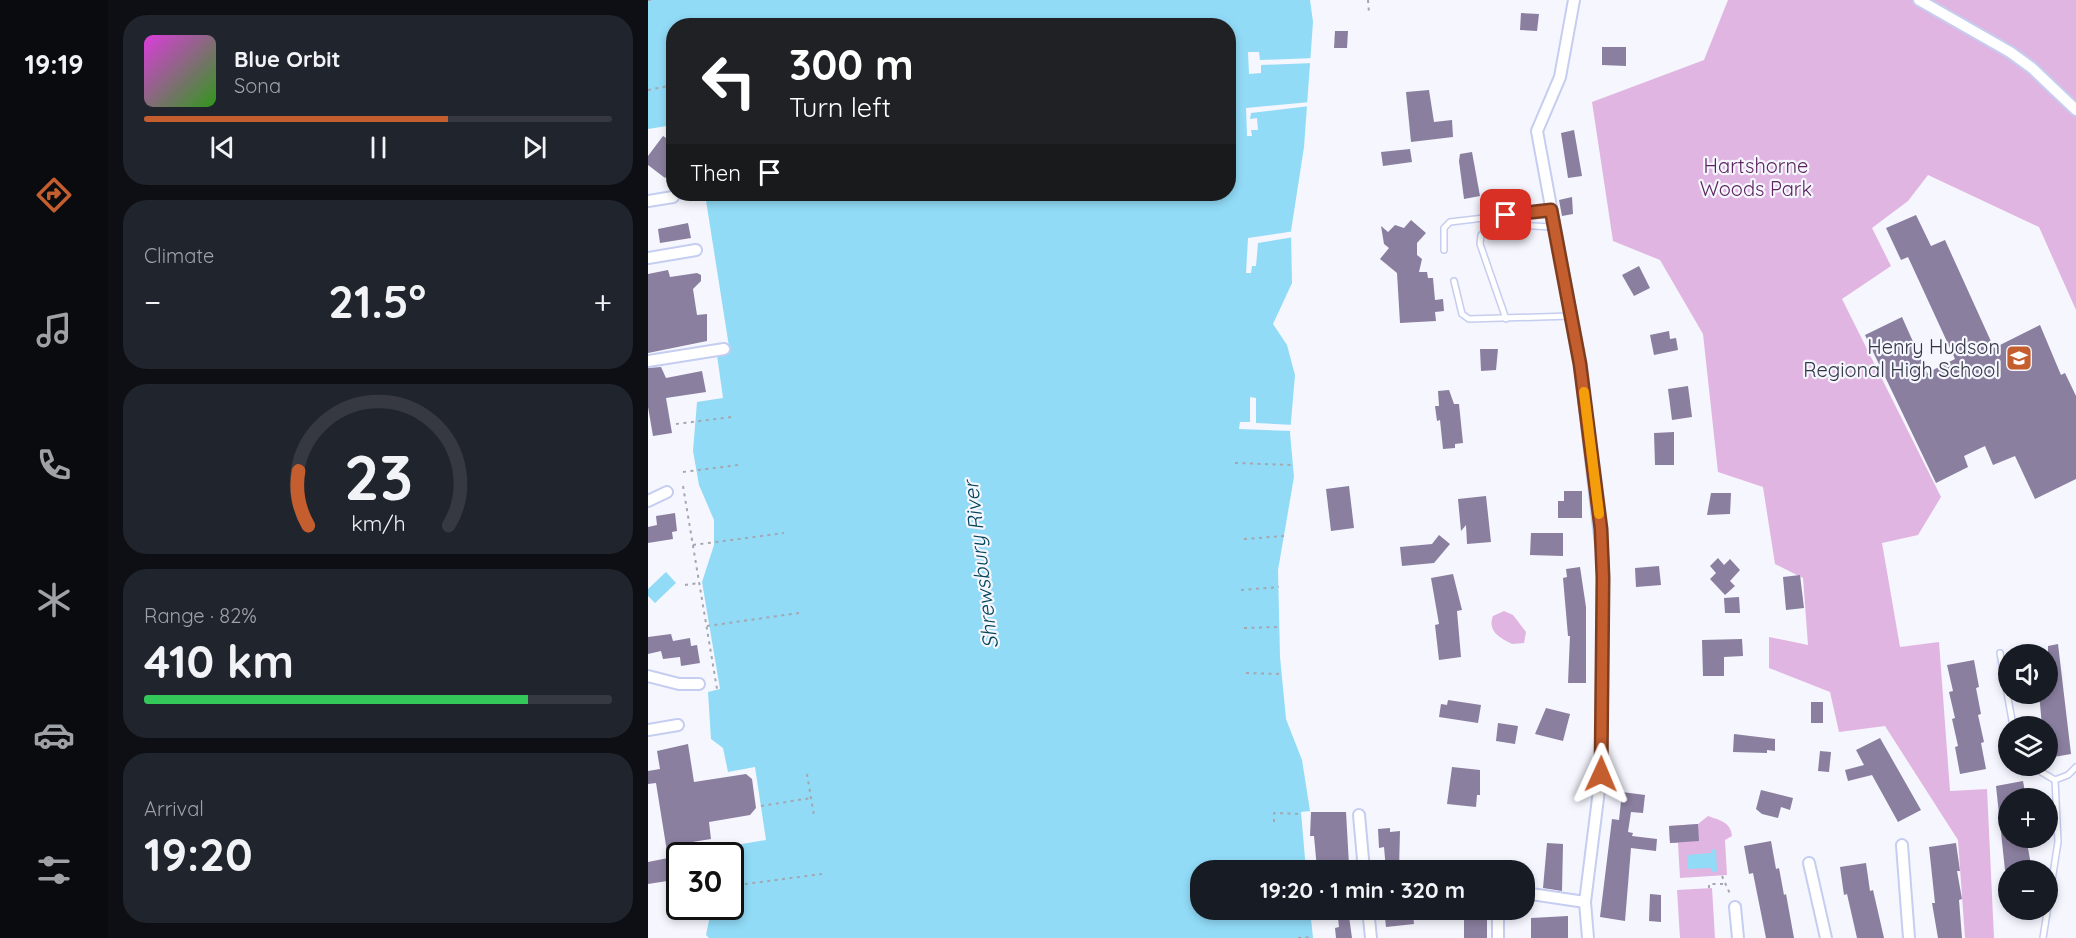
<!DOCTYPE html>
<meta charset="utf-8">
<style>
:root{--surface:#171b24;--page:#20242c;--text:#f1f3f6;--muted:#9ea1a6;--line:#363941;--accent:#c45e2f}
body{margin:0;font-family:Quicksand,sans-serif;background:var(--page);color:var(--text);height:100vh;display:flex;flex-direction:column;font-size:22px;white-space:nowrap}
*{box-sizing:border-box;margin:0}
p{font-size:20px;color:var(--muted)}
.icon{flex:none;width:33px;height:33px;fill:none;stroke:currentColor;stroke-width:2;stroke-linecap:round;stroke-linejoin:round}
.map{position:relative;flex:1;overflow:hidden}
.panel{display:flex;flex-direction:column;gap:15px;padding:15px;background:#0d0f14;width:540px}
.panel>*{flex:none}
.guide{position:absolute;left:18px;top:18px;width:570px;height:183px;border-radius:24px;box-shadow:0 3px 9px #0003;background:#202124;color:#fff;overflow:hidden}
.tools{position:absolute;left:1350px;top:644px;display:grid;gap:12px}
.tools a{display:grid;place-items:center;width:60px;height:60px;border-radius:50%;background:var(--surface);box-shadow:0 3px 9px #0003;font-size:30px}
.speed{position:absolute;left:18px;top:842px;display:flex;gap:12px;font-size:30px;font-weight:700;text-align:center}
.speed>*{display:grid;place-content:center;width:78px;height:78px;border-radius:50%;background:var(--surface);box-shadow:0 3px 9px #0003;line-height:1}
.speed .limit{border:3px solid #111;border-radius:9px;background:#fff;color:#111}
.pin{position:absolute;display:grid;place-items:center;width:51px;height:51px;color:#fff;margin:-26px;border-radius:12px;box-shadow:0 3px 9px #0006}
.me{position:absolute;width:66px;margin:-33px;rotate:1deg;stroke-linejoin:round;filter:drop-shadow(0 0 4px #0008)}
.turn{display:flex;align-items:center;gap:21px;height:126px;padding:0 24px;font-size:27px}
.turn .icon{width:78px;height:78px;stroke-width:2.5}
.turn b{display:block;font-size:42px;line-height:51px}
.then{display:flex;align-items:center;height:57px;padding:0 24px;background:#0003;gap:12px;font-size:22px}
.big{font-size:45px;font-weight:700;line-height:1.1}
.panel .widget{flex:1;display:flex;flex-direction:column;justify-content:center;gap:9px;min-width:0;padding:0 21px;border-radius:24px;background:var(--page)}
.panel .dial{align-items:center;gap:0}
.dial svg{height:156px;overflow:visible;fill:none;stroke:var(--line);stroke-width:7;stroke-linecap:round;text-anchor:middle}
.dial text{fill:var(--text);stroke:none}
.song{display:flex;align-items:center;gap:18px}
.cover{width:72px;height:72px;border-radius:9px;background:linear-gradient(135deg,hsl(300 70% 55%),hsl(110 70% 35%))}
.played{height:6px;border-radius:3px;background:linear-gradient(90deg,var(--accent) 65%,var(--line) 65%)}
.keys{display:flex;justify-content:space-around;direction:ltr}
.heat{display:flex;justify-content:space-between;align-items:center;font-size:33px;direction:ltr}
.charge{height:9px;border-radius:4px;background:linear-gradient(90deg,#34c759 82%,var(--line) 0)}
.trip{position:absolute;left:542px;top:860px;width:345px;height:60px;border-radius:24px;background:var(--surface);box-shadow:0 3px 9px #0003;font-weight:700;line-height:60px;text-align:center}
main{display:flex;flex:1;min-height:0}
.dock{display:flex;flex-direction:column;width:108px;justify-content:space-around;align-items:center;background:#090b0e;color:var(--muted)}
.dock .icon{width:42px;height:42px}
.dock .selected{color:var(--accent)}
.dock b{font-size:27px;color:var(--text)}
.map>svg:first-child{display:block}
.green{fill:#e1b5e1}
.water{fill:#91dbf7}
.pier{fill:#f5f6fe}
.building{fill:#8a7f9f}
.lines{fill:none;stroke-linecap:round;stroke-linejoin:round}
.lane-casing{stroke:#c5cdf0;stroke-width:8}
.street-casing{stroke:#c5cdf0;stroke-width:14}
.path{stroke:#a4a6b0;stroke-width:2;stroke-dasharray:3 4.5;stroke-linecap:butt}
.lane{stroke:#fff;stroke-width:5}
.street{stroke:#fff;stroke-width:10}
.route-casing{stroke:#7f3d1f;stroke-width:15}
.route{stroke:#c45e2f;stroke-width:10}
.slow{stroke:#f59e0b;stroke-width:10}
.labels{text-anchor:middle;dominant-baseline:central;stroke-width:4.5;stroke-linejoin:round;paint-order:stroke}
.park-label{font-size:20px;fill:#5d255e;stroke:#f5f6fe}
.poi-label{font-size:20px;fill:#333644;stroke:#f5f6fe;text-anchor:end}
.water-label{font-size:21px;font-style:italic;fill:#014559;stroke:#f5f6fe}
</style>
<main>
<nav class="dock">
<b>19:19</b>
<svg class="icon selected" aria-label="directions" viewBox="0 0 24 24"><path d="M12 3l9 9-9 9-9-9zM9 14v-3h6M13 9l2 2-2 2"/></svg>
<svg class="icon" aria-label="music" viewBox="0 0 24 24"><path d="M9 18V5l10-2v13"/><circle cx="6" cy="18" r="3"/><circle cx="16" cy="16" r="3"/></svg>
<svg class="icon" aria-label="phone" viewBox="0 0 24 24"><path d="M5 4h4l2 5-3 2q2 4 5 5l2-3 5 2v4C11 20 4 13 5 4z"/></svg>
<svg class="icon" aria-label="climate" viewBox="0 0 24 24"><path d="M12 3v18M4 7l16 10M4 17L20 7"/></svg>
<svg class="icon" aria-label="car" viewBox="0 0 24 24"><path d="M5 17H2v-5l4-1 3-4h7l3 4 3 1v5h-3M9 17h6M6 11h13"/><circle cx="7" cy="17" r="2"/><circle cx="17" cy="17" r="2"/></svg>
<svg class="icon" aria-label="filters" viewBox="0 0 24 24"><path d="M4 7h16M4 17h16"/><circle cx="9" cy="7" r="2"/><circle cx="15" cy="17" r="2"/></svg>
</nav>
<section class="panel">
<div class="widget">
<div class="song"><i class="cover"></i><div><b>Blue Orbit</b><p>Sona</p></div></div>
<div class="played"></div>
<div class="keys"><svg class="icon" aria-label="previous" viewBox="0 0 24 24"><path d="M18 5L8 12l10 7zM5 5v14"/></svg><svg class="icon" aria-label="pause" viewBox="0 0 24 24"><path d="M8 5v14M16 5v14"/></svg><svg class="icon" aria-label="next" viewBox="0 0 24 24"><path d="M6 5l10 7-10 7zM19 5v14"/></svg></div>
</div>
<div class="widget"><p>Climate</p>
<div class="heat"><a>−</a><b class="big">21.5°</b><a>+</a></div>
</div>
<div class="widget dial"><svg viewBox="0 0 100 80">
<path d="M14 69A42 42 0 1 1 86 69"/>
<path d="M14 69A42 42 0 0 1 9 41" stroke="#c45e2f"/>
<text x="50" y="56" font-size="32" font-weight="700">23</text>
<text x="50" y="72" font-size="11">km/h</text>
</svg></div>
<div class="widget"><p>Range · 82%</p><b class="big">410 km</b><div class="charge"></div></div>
<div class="widget"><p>Arrival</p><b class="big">19:20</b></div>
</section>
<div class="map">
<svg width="1428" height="938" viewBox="0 0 1428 938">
<rect width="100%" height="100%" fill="#f5f6fe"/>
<!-- green -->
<g class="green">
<path d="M1080,0H1428V310L1391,227L1280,175L1260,201L1224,228L1243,266L1194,299L1293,497L1270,535L1234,543L1252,647L1291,642L1302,791L1339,789L1346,938H1317L1310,840L1237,726L1191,732L1182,692L1121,668V637L1160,645L1155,578L1127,564L1115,487L1070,472L1055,334L1012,260L965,241L944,102L1056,60Z"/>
<path d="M856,611L865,615L878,632L876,643L864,644C852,638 839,631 845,616Z"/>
<path d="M1060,816C1071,820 1083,822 1084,836L1077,840L1079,875L1032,878L1030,843H1022L1021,826L1050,824Z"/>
<path d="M1064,888L1067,938H1032L1029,890Z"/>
</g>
<!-- water -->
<g class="water">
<path d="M0,0H662L665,22L656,147L643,231L644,283L625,324L639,345L647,375L642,433L646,477L630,570L632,657L638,719L654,760L662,811L653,812L658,870H552V909H662L665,938H61L58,935L64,906H82V855H75L76,847L118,840L107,767L80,772L75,748L63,739L60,692L72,689L54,582L66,545V520L51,485L45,451L49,402L75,398L69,355L82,353L57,194H580V26H26L25,125L0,129Z"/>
<path d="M18,572L28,583L7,603L0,596V589Z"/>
<path d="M1068,849L1069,871L1064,872L1063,868L1039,869V855L1063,853V850Z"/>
</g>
<!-- pier -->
<g class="pier">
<path d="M600,52H611L612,60L666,58L665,63L613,65V73L601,74Z"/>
<path d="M662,102V106L603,113L602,119L609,118L610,130H603L604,136H599L598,108Z"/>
<path d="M647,231L646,237L610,243L608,266H604L603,273H598L600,238Z"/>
<path d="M602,397L608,398V423L646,425L645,431L591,429L592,422H602Z"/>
</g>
<!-- building -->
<g class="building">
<path d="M873,13L891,14L889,31L872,30Z"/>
<path d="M687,31H700L699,48H686Z"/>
<path d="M954,47H978V66L954,65Z"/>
<path d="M781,90L786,122L804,120L805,137L763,142L758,92Z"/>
<path d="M926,130L934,176L920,178L913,133Z"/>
<path d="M15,136L26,143V150L19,159L26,163V176L21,173L17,178L0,165V156Z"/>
<path d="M762,149L764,162L735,166L733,152Z"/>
<path d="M824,152L832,196L816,199L811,161L812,154Z"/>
<path d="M924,197L925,214L914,216L911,200Z"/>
<path d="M1268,215L1283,246L1297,240L1346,348L1392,325L1413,375L1417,373L1428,396V479L1387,499L1367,456L1345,465L1337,446L1316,456L1320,467L1288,483L1217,335L1254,317L1279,373L1307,359L1260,257L1253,260L1238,228Z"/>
<path d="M763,220L778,233L769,243V255L774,259L771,272H779L780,278H785L787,300L795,299L796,311L787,312L788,321L752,323L749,273L732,259L741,248L736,244L733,226L740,232L747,225L756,228Z"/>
<path d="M40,223L43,238L12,243L10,229Z"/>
<path d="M991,266L1002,288L986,296L974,275Z"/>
<path d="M20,270L22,277L49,273L53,275V281L45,289L49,315L59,314V341L0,353V274Z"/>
<path d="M1021,331L1022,339L1028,338L1030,350L1006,355L1002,335Z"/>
<path d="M832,349H850L848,370L833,371Z"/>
<path d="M13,367L18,378L54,371L58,392L18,398L24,433L5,436L0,407V368Z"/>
<path d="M1040,386L1044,417L1024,420L1020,389Z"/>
<path d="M801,390L806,404H811L815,443L807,444V448L795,449L792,420L789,421L787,406H791L790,391Z"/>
<path d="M1026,432V465H1007L1006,433Z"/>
<path d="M701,486L706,528L683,531L678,489Z"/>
<path d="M916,491H934V518H910V501H916Z"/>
<path d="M1063,493H1083L1082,514L1059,515Z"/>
<path d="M838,496L843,542L819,544L818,525L813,531L810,499Z"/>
<path d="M27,513L29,531L24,532L25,539L0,543V527L9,525L8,516Z"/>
<path d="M883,533H915V556L882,555Z"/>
<path d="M791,535L802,544L786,563L754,566L752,547L784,544Z"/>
<path d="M1070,558L1076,565L1082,559L1092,570L1082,581L1087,586L1077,595L1062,579L1068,573L1062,566Z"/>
<path d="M1011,566L1013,585L988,587L987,568Z"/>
<path d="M932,567L938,607V683H920L922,636H920L915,578L919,577L918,569Z"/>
<path d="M805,574L814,610L809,611L813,657L791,660L787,625L791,624L783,578Z"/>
<path d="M1152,575L1156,608L1138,610L1135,577Z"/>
<path d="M1091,597L1092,613H1077L1076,598Z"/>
<path d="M23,634L25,641L42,638L43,646L49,645L52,663L33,666L32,657L15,659L13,651L0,654V637Z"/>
<path d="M1094,639L1095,656L1076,657V676H1055L1054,640Z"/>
<path d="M1410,644L1423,754L1400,758V726H1394L1391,693H1400V646Z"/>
<path d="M1326,660L1331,687L1328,688L1333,714L1330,715L1336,742L1333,743L1338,769L1312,774L1307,747L1310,746L1304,719L1307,718L1301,692L1305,691L1299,665Z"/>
<path d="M800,700L833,705L830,723L791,717L793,704L799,705Z"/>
<rect x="1163" y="702" width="12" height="21"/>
<path d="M898,708L922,714L915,741L887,734Z"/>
<path d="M850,723L870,726L867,744L848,741Z"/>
<path d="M1086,734L1127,739V751L1119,750V753L1085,752Z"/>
<path d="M1232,738L1273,810L1250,822L1224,775L1200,781L1197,770L1216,765L1208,750Z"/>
<path d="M40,744L46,782L98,774L104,779L108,808L102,815L61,822L63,839L32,844V879L0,884V862L20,858L8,783L0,784V771L12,769L9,751Z"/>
<path d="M1172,751L1183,752L1181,772L1170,771Z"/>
<path d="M804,767L832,770V795H829L828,807L799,804Z"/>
<path d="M1375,781L1378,798H1360V837H1378L1383,865H1380L1381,870H1357L1348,786Z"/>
<path d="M1113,790L1145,798L1142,810L1133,807L1130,818L1114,814L1108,809Z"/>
<path d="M974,792L997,795L995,813L983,812L980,832L985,833L984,836L1009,839L1008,851L983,848L977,921L952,917L964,819L971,820Z"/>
<path d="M663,812H698L701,865L669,869L666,836H662Z"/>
<path d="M1050,824L1051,841L1022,843L1021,826Z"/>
<path d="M742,828V832L752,831L751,870H738L736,847L731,848L730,829Z"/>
<path d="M1123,841L1128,869L1131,868L1136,895L1138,894L1146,938H1118L1105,873L1101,874L1096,846Z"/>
<path d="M899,843L915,844L914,891L895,888Z"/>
<path d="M1308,843L1312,871H1309L1314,899L1311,900L1314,938H1290L1284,903H1287L1281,847Z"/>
<path d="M1218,863L1222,891L1225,890L1236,938H1209L1199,894L1196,895L1192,867Z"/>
<path d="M1002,894L1013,895V922L1001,921Z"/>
<path d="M689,909H700L704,938H688L687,928L691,927Z"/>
<path d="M736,909H760L761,915L765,914L766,924L738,927Z"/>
<path d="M920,916V938H883V918Z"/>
<rect x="816" y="917" width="23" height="21"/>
</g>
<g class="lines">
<defs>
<g id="lane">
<path d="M796,250V228L802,222L903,210"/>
<path d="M806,281L814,314L821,319L923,316"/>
<path d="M858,319L832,244L833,235C850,220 884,227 907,227"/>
<path d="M1352,653L1365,726"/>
<path d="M1381,765L1407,780L1420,775L1428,767"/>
<path d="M1395,938L1410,842L1407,780"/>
</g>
<g id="street">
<path d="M926,0L912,77L889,131L932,364L955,562L953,774L937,902L940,938"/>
<path d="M1271,0L1362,52L1384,68L1428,110"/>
<path d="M0,201L25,197"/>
<path d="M0,258L48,250"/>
<path d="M0,361L76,349"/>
<path d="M0,501L19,492"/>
<path d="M0,676L31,684H51"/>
<path d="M0,730L30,725"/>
<path d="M711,815L716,870"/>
<path d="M1254,845L1261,938"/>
<path d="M1161,863L1178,938"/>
<path d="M876,893L937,902"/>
<path d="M1087,907L1090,938"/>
<path d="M720,909L723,938"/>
<path d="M850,909V938"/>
</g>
</defs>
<!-- lane casing -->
<use href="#lane" class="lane-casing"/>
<!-- street casing -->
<use href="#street" class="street-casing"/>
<!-- path -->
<g class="path">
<path d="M0,0H3"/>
<path d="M720,0L721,13"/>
<path d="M0,90L26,85"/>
<path d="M28,424L84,417"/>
<path d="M587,463L645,465"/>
<path d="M35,472L90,465"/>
<path d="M35,486L69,689"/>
<path d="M596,539L636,536"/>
<path d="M45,545L136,533"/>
<path d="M37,585L52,583"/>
<path d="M593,590L631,587"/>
<path d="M59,626L151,613"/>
<path d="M596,628L631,627"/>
<path d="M598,673L634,674"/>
<path d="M159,774L166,816"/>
<path d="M113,806L163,798"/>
<path d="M626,822V813L653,814"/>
<path d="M1074,876L1083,896"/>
<path d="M82,886L174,874"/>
<path d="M1061,888V884H1078"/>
<path d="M640,909L641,916"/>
<path d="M650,938L665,937"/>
</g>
<!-- lane -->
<use href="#lane" class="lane"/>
<!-- street -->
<use href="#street" class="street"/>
</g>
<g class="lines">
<defs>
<path id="route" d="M858,215L903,210L932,364L953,529L955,578L953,774"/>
</defs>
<!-- route casing -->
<use href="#route" class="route-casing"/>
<!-- route -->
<use href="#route" class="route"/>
<!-- slow -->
<path class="slow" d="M936,392L951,514"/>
</g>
<!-- icons -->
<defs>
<symbol id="school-square" viewBox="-11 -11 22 22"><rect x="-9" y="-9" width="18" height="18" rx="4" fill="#c45e2f" stroke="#f5f6fe"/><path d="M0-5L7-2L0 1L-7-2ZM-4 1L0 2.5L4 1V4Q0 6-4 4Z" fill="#fff"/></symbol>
</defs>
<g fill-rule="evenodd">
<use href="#school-square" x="1356" y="343" width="30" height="30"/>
</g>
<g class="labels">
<!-- park labels -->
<g class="park-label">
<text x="1108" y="165">Hartshorne<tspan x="1108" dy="23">Woods Park</tspan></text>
</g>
<!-- poi labels -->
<g class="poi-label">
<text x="1352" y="346">Henry Hudson<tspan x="1352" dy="23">Regional High School</tspan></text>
</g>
<!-- water labels -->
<g class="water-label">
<text transform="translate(332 565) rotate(-97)">Shrewsbury River</text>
</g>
</g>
</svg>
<div class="tools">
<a><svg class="icon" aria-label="sound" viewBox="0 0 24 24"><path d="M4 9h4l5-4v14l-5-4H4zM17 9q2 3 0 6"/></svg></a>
<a><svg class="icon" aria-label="layers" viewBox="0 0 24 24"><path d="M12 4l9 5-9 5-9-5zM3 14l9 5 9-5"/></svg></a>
<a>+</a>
<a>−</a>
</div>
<div class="speed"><div class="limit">30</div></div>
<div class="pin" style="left:858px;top:215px;background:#d93025"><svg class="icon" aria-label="arrive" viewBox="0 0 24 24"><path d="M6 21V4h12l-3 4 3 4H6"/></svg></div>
<svg class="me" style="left:953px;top:774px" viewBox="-20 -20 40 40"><path d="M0-17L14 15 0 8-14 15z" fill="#c45e2f" stroke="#fff" stroke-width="4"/></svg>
<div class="trip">19:20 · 1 min · 320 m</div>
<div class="guide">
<div class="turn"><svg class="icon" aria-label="left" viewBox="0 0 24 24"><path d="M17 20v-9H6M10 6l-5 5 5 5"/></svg><div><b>300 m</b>Turn left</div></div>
<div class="then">Then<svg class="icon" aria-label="arrive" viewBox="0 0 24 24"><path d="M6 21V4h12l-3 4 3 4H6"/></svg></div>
</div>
</div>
</main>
